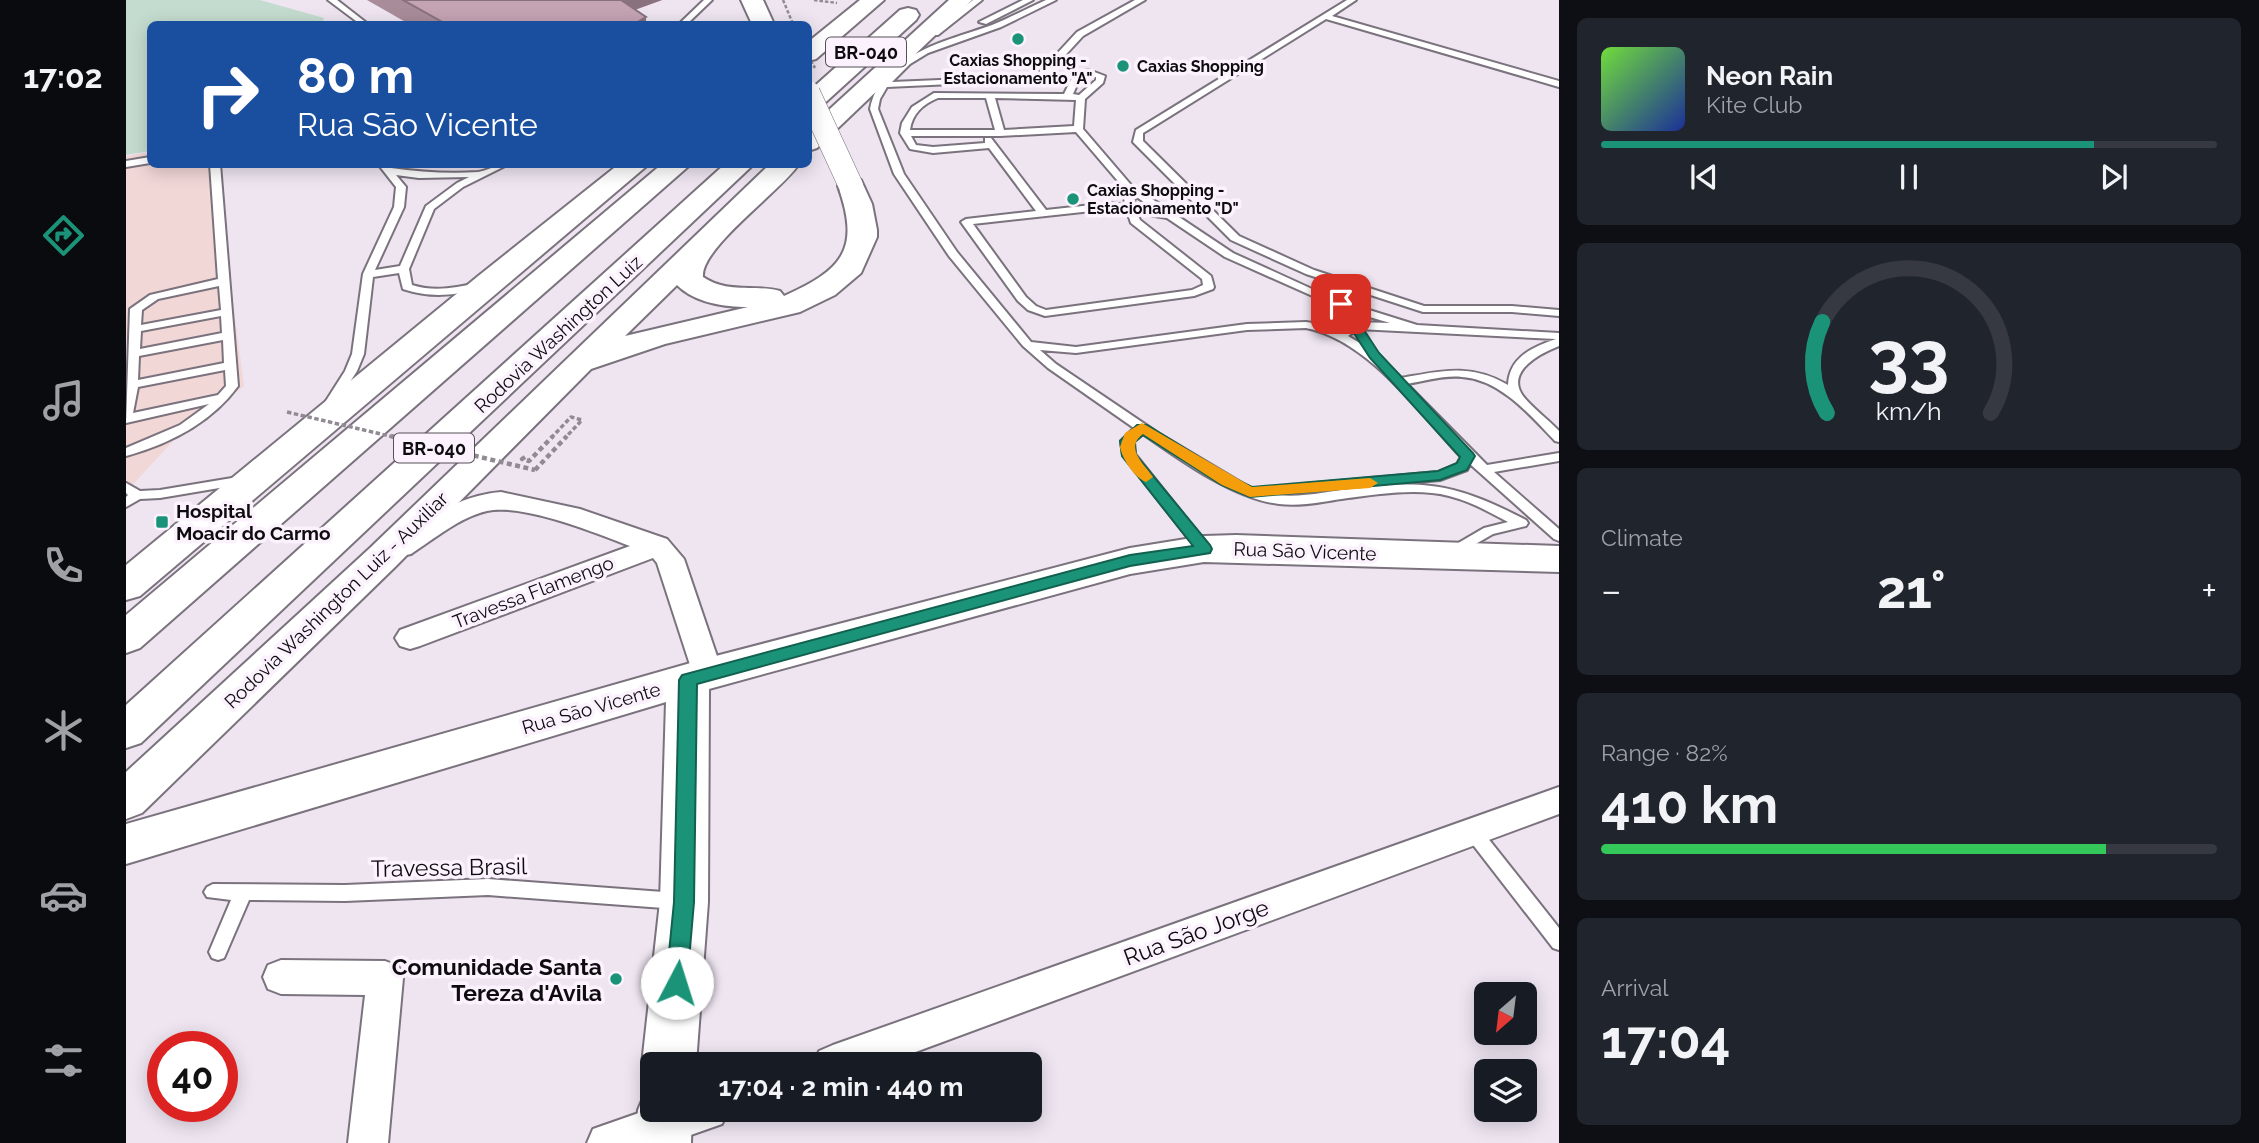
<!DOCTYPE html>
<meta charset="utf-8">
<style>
:root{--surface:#171b24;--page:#20242c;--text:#f1f3f6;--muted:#9ea1a6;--line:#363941;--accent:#1b9378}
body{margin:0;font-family:Raleway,sans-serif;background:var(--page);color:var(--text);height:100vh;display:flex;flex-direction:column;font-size:26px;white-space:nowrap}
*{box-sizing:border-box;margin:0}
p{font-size:23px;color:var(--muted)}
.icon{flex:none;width:38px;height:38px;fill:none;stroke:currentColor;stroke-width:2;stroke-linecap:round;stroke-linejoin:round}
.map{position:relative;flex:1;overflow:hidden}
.panel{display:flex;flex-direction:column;gap:18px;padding:18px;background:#0d0f14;width:700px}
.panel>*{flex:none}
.guide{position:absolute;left:21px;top:21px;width:665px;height:147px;border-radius:10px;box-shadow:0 4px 18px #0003;background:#1a4fa0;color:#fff;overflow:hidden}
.needle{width:46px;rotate:208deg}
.controls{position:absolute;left:1348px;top:982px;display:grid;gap:14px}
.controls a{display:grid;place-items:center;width:63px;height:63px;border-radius:10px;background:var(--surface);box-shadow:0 4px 18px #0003;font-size:35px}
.speed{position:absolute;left:21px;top:1031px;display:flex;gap:14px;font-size:35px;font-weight:700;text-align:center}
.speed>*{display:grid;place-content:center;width:91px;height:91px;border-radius:50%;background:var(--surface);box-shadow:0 4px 18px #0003;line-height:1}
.speed .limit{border:10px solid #d22;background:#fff;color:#111}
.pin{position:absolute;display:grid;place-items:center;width:60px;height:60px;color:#fff;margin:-30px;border-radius:14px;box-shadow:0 4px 10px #0006}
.me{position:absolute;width:77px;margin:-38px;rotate:5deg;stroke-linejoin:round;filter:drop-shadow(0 0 5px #0008)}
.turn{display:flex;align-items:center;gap:24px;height:147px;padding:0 35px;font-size:32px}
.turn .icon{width:91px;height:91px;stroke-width:2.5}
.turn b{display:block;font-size:49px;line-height:60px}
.big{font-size:52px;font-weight:700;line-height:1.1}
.panel .widget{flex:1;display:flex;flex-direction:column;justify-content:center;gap:10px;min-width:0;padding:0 24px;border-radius:10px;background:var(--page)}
.panel .dial{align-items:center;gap:0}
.dial svg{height:182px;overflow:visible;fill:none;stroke:var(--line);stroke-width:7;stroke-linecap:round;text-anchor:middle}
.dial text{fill:var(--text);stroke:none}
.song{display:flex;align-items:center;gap:21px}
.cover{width:84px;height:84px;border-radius:10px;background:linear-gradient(135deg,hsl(100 70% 55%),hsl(230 70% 35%))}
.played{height:7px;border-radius:4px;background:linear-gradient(90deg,var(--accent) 80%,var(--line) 80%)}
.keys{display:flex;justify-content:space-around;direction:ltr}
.heat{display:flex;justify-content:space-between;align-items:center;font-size:38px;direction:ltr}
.charge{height:10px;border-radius:5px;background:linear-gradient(90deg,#34c759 82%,var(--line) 0)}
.trip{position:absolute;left:514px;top:1052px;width:402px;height:70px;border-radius:10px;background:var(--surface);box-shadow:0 4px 18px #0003;font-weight:700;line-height:70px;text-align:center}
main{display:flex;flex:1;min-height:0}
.menu{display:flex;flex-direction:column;width:126px;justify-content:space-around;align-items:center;background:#090b0e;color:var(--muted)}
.menu .icon{width:49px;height:49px}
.menu .active{color:var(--accent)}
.menu b{font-size:32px;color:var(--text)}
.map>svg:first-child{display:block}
.medical{fill:#f2d7d7}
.green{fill:#c4dccf}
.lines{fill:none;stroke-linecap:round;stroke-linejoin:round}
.lane-casing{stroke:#7a727d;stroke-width:4}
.street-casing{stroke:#7a727d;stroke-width:4}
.secondary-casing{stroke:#7a727d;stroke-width:4}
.highway-casing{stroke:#7a727d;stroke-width:4}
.path-far2{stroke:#918a93;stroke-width:2.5;stroke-dasharray:3.5 2;stroke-linecap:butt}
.path-far1{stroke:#918a93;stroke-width:3.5;stroke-dasharray:4.5 2.5;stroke-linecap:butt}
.path{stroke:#918a93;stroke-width:4.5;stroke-dasharray:5 3.5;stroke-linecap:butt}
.lane{fill:#fff;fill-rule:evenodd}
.street{fill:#fff;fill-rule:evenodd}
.secondary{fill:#fff;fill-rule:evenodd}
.highway{fill:#fff;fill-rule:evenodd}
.highway-bridge-casing{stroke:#7a727d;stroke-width:25;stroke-linecap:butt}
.path-bridge-far2{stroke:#918a93;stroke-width:2.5;stroke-dasharray:3.5 2;stroke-linecap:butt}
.path-bridge-far1{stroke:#918a93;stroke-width:3.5;stroke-dasharray:4.5 2.5;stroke-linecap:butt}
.path-bridge{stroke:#918a93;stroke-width:4.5;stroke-dasharray:5 3.5;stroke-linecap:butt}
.highway-bridge{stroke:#fff;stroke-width:24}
.wall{fill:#a98c9a}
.shaded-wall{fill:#89727d}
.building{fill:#c4a3b3;stroke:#89727d;stroke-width:2}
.route{fill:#1b9378;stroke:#12604e;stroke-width:2}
.slow{fill:#f59e0b}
.poi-dot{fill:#1b9378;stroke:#fbf2fe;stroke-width:2.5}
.labels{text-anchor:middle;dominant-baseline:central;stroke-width:7;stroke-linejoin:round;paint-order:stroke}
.far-poi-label{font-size:16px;font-weight:bold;fill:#0f0c10;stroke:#fbf2fe;text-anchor:start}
.shield{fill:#fbf2fe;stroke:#565157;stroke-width:2}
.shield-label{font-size:18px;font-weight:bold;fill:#0f0c10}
.street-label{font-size:19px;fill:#0f0c10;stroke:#fbf2fe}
.poi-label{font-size:19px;font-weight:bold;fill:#0f0c10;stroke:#fbf2fe;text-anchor:start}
.near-street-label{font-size:23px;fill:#0f0c10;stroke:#fbf2fe}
.near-poi-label{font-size:23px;font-weight:bold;fill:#0f0c10;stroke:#fbf2fe;text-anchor:end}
</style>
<main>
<nav class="menu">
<b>17:02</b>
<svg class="icon active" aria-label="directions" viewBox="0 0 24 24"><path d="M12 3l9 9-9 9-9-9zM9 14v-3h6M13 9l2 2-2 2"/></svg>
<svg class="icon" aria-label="music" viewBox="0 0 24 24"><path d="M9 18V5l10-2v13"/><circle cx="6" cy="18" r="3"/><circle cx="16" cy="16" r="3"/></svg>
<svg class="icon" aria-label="phone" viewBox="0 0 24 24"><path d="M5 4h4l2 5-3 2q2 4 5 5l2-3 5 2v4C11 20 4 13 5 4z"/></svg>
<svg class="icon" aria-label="climate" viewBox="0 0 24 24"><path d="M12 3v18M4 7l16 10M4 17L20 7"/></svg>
<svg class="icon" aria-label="car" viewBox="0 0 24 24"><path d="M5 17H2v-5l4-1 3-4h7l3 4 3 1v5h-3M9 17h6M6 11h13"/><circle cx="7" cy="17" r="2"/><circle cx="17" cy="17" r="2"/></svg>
<svg class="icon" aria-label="filters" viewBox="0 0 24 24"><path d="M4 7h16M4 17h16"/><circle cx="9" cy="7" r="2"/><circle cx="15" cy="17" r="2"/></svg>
</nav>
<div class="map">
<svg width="1433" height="1143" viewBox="0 0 1433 1143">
<rect width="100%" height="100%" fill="#eee5f1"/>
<!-- medical -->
<path class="medical" d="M24,152V164L89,165L118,386L48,440L0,492V156Z"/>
<!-- green -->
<path class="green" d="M0,0H134L198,18L196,24H24V151L0,155Z"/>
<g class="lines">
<defs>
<g id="lane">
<path d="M202,0H211L242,24H234Z"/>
<path d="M578,0H586L561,24H553Z"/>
<path d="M847,0H856L812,35H806V31Z"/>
<path d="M897,0H907L860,24L853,22Z"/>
<path d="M920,0H930L875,27L802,53L784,64L766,82L907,76L915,71L951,32L1009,0H1019L957,36L921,75L912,80L761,87L754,99L752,109L778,174L831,252L905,342L950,347L1121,324L1180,322L1200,325L1208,319L1209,306L1099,257L1041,218L1011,213L1014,220L1085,276L1088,287L1087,289L1068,296L919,316L902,310L892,301L835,222L840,219L910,211L863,148L807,153L784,149L774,133L776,123L786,107L808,93L938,94L948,74L963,70L979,76L977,83L959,99L957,129L1005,185L1107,253L1208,299L1291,325L1433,333V346C1415,353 1379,371 1397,396C1405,407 1423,420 1433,431V442L1429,441C1403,414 1375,380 1336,377C1318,375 1299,381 1281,384L1361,465L1433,453V461L1368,472L1433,529V541L1428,539L1344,464L1341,470L1314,480L1150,495C1177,498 1203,491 1230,488C1304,479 1334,486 1400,520L1402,523L1400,526L1367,534L1327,557L1322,555L1320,552L1322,549L1358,528L1382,522C1363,512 1344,501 1323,496C1292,488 1254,494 1222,498C1200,501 1176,507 1153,504C1108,499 1054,460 1017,434L1007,442L1009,454L1085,549L1083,552H1073L997,455L995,441L1008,428L922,368L897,346L823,256L768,174L744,109C755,54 821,41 866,25C884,18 902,8 920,0ZM963,76L970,77V80L953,95L947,94L954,78ZM812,98H860L869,130H784C786,114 797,104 812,98ZM869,98L950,100L948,126L878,130ZM950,132L997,187L999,205L984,203L920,210L865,138H859V143L807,147L790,145L785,136H874ZM1008,195L1029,210L1009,207ZM984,209L1001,211L1005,223L1076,279L1077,285L1066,290L920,310L910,306L900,297L847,224ZM1220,310L1264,323L1229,322L1214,331L1209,329L1219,320ZM1180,328C1242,340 1293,412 1335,457L1331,464L1312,472L1126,489L1032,433L930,364L914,350L950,353L1121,330ZM1232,329L1430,339C1407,347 1383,357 1382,385C1344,363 1316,371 1275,378L1252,354L1222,336Z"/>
<path d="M1221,0H1230L1206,16L1433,81V87L1200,19L1022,130L1017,133V141L1113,236L1188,270L1298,306H1386L1433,310V316L1386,312H1297L1180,274L1105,240L1007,142L1010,130Z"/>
<path d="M24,157V163L0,167V161Z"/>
<path d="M84,164H94L112,386C85,423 43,444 0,456V448L54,425L83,404L0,423L4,309L24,295L92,279ZM93,286L95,310L15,325L16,310L32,299ZM95,316L96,333L14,349L15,331ZM97,340L98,363L12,380L13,356ZM99,370L100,386L92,395L7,413L12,387Z"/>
<path d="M252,164H261L265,168C293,172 324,174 352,172C362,171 369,164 383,164L337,187L308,209L283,269L286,285C308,292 329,288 351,283L355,284V288C327,296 305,298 277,289L273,273L247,277L238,354L231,371L208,407L204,408L198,404L219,371L226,354L237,274L268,207L270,187ZM270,175L293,178L343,177L331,183L300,206L274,266L249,270L278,207L280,187Z"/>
<path d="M118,476L125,480L123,483L34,498L14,499L0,507V497L2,495L0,493V483L14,491L34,490Z"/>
<path d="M1347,825L1353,827L1433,928V950L1427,948L1341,837L1339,832L1341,827Z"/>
<path d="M362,879L551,893L557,896L560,901L557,906L551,909L362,895L219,901L123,900L98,958L92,960L86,958L83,952L105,900L81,897L78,892L81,887L87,884L219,885Z"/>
</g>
<g id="street">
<path d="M375,492L454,509L541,539L558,559L597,674L593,682L582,685L571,682L567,674L531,563L527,558L294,646L284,649L274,646L269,638L274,630L504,546C470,533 396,503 361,511C334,517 308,539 285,554L275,556L265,554L261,547L265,540C300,520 333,495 375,492Z"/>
<path d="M1433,787V814L757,1064H688L693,1051L707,1045Z"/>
<path d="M155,960L259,961L272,966L277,978L262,1143H222L239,995L155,994L142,989L137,977L142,965Z"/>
<path d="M527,1108V1110H602L596,1124L542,1143H461L467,1129Z"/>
</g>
<g id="secondary">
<path d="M1110,535L1433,546V572L1078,562L1004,574L583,689L582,902L570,1064H527V1083L516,1064L534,902L540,702L0,864V824L582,658L1004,548L1078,536Z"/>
<path d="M527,1088V1110H566L565,1143H509L512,1110L520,1091Z"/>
</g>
<g id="highway">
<path d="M615,0H637L648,24H626Z"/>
<path d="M734,0H758L690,59L682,61V42Z"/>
<path d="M823,0H846L691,148L682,151V129Z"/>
<path d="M782,8L790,10L793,15L790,20L691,110L682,112V92L774,10Z"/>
<path d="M493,164H523L14,596L0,600V565L351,277Z"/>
<path d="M536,164H565L14,648L0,653V615Z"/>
<path d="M599,164H628L15,743L0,748V705Z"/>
<path d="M644,164H673C655,191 574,248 577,277C602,294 627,284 654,291L658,296C716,270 735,250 712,186L715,180L725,178L735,180L746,204L751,230V237L735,273L709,295L674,312L539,344L465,369L270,566L16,813L0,819V772L244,548ZM551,285C569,303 598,307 622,307L499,336Z"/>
</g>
</defs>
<!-- lane casing -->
<use href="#lane" class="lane-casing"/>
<!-- street casing -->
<use href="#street" class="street-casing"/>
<!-- secondary casing -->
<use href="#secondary" class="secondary-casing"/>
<!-- highway casing -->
<use href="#highway" class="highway-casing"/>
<!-- path-far2 -->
<g class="path-far2">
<path d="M657,0L667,24"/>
<path d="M688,0L711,3"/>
</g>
<!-- path-far1 -->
<path class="path-far1" d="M425,438L445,417L456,420L439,438"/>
<!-- path -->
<g class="path">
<path d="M399,457L396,459L403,461L427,436"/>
<path d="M409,470L441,436"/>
</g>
<!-- lane -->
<use href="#lane" class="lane"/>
<!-- street -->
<use href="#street" class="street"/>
<!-- secondary -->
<use href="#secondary" class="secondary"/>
<!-- highway -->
<use href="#highway" class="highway"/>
<defs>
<path id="highway-bridge" d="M682,93L725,186"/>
</defs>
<!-- highway-bridge casing -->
<use href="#highway-bridge" class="highway-bridge-casing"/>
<!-- path-bridge-far2 -->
<path class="path-bridge-far2" d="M682,56L689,68"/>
<!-- path-bridge-far1 -->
<path class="path-bridge-far1" d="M161,412L272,438"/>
<!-- path-bridge -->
<path class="path-bridge" d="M265,436L409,470"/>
<!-- highway-bridge -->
<use href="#highway-bridge" class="highway-bridge"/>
</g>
<!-- wall -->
<path class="wall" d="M241,0H536L509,10L520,17V24H283Z"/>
<!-- shaded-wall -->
<g class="shaded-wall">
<path d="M486,0H536L488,17Z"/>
<path d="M520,17V24H508Z"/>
</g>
<!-- building -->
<path class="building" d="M277,0H495L520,17L508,24H320Z"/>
<!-- route -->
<path class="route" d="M1215,300L1219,301L1253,353L1347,453L1349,456L1341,470L1314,480L1124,497L1096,485L1017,435L1009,442L1010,455L1084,545L1086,549L1084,553L1004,566L571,684L568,902L561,983L558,990L551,993L543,990L540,983L548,902L553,680L556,675L1004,555L1067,546L996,456L994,441L1011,425H1021L1107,478L1126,487L1312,471L1331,463L1334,457L1244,358L1209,304Z"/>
<!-- slow -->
<path class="slow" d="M1016,423L1126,487L1244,478L1252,483L1244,488L1124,497L1096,485L1017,434C998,448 1018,464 1027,477L1020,482C1008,477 997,460 994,447L999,433Z"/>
<!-- markers -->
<g class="poi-dot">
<circle cx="892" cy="39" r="7"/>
<circle cx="997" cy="66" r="7"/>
<circle cx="947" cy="199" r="7"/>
<rect x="29" y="515" width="14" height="14" rx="3.5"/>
<circle cx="490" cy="979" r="7"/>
</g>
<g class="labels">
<!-- far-poi labels -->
<g class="far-poi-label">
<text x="892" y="60" text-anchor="middle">Caxias Shopping -<tspan x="892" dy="18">Estacionamento "A"</tspan></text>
<text x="1011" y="66">Caxias Shopping</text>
<text x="961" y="190">Caxias Shopping -<tspan x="961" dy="18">Estacionamento "D"</tspan></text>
</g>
<!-- shield labels -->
<g class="shield">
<rect x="700" y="37.5" width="80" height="29" rx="5"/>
<rect x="268" y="433.5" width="80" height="29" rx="5"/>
</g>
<g class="shield-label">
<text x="740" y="52">BR-040</text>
<text x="308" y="448">BR-040</text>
</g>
<!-- street labels -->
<g class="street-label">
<text transform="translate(432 334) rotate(-43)">Rodovia Washington Luiz</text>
<text transform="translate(1179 551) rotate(2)">Rua Sāo Vicente</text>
<text transform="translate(407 592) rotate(-21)">Travessa Flamengo</text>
<text transform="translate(210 600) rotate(-44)">Rodovia Washington Luiz - Auxiliar</text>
<text transform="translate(465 708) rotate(-16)">Rua Sāo Vicente</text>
</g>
<!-- poi labels -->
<g class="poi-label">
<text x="50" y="511">Hospital<tspan x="50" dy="22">Moacir do Carmo</tspan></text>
</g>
<!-- near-street labels -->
<g class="near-street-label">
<text transform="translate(323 867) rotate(-1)">Travessa Brasil</text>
<text transform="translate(1070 932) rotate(-20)">Rua São Jorge</text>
</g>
<!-- near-poi labels -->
<g class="near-poi-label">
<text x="476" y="966">Comunidade Santa<tspan x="476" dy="26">Tereza d'Avila</tspan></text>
</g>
</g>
</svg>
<div class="controls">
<a><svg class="needle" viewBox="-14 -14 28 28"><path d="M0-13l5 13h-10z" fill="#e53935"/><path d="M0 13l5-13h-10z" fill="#9ea1a6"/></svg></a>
<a><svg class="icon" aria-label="layers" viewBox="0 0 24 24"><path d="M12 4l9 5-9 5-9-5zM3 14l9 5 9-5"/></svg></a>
</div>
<div class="speed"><div class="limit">40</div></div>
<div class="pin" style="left:1215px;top:304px;background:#d93025"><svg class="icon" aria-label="arrive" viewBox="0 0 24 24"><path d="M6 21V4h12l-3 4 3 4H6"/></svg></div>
<svg class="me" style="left:551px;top:983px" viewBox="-20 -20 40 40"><circle r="19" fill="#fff"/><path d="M0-13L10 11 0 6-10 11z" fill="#1b9378"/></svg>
<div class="trip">17:04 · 2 min · 440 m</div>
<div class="guide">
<div class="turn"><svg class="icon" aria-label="right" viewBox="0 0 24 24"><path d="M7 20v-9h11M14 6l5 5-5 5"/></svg><div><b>80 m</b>Rua Sāo Vicente</div></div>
</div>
</div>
<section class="panel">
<div class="widget">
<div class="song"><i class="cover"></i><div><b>Neon Rain</b><p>Kite Club</p></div></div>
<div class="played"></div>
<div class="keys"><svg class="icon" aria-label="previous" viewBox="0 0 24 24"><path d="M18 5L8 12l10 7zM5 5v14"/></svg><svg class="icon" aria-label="pause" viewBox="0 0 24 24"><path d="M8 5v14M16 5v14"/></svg><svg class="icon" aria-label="next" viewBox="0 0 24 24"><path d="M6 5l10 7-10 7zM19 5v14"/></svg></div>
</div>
<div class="widget dial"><svg viewBox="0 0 100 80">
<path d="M14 69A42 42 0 1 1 86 69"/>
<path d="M14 69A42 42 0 0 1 12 29" stroke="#1b9378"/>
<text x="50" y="56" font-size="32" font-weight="700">33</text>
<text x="50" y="72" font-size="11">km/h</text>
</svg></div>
<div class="widget"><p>Climate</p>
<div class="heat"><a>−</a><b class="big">21°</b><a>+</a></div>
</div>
<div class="widget"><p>Range · 82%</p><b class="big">410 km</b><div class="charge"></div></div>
<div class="widget"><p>Arrival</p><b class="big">17:04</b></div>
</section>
</main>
